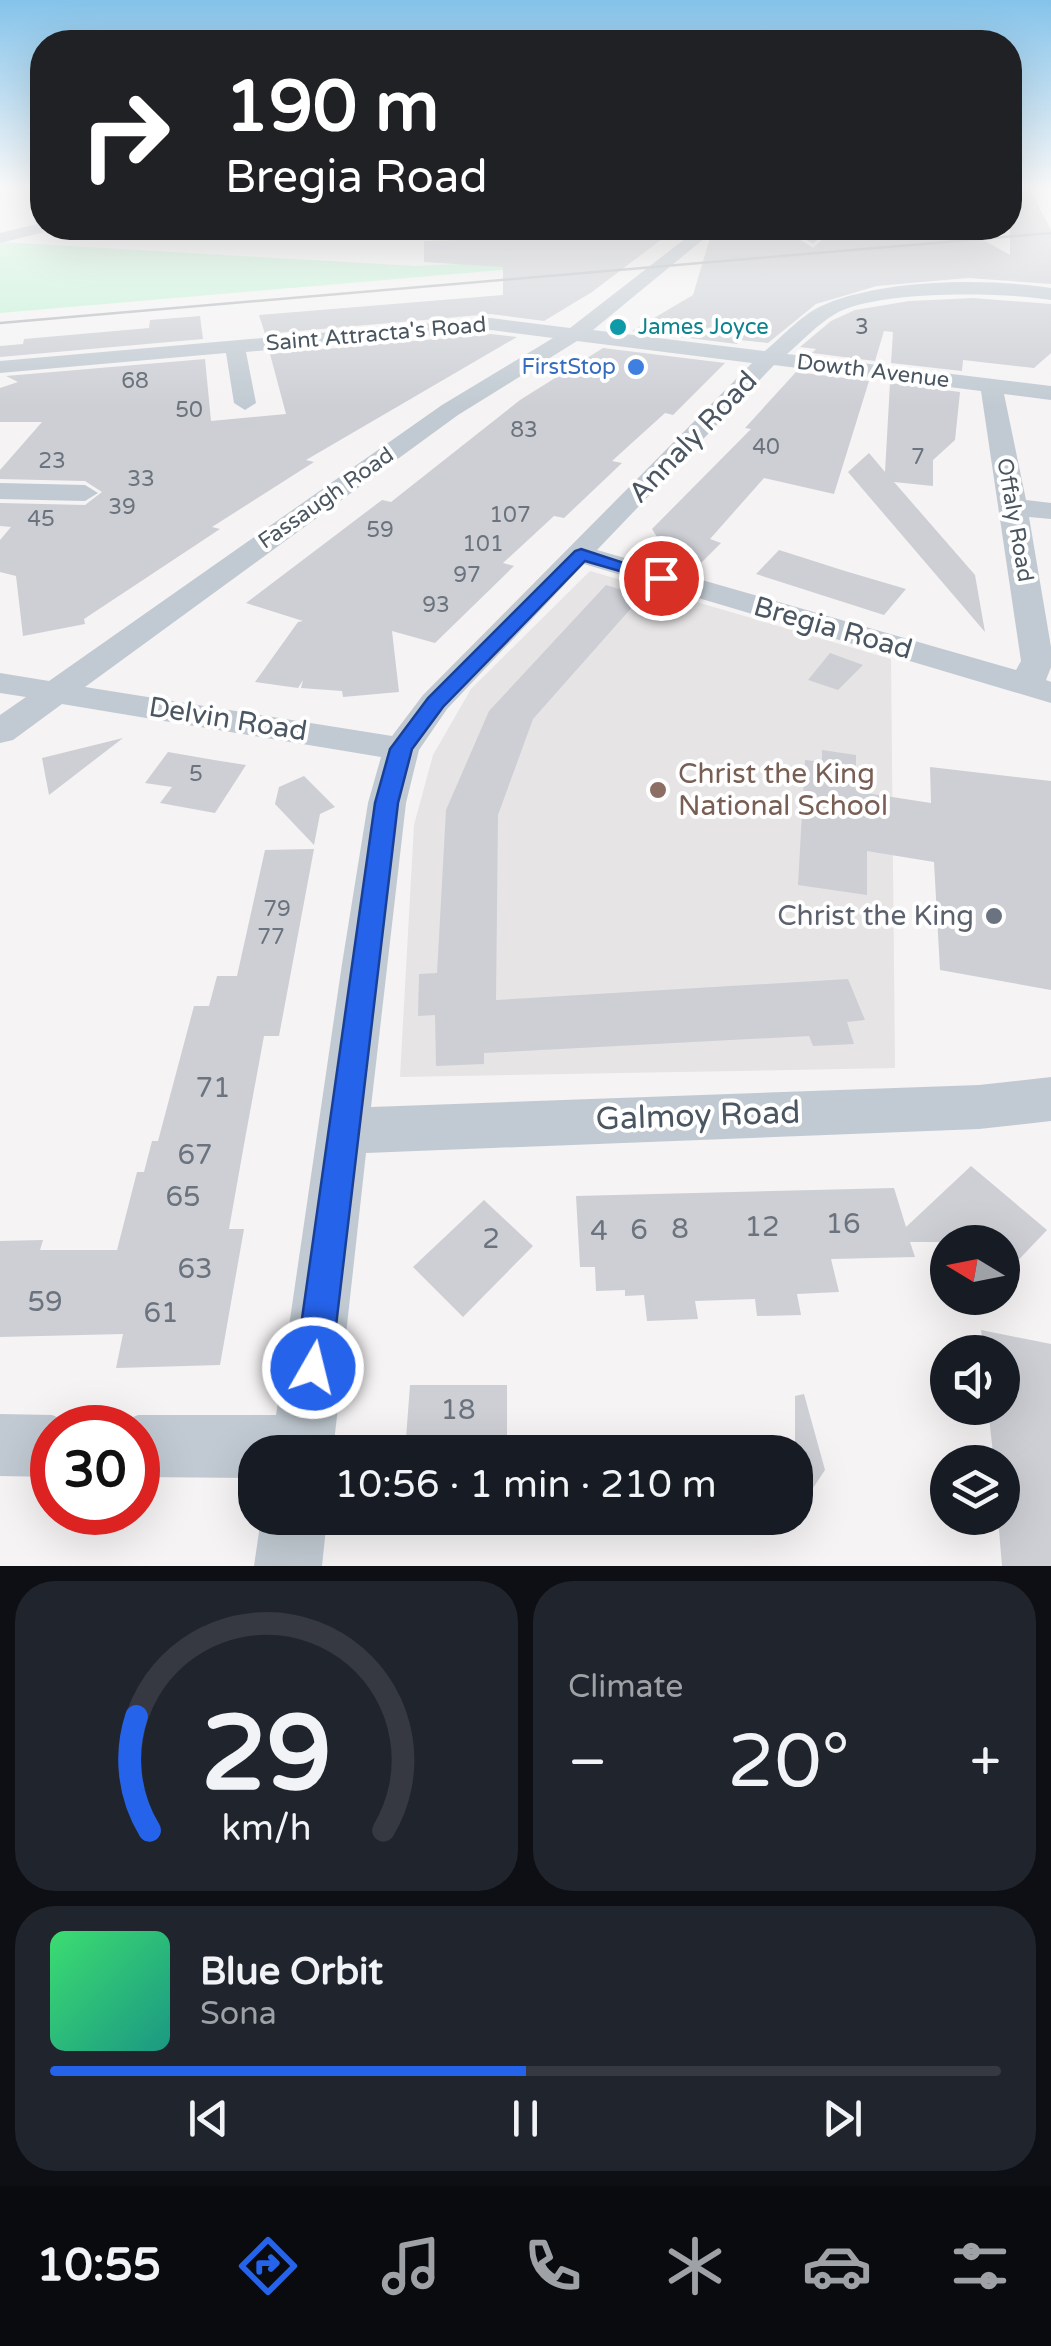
<!DOCTYPE html>
<meta charset="utf-8">
<style>
:root{--surface:#171b24;--page:#20242c;--text:#f1f3f6;--muted:#9ea1a6;--line:#363941;--accent:#2563eb}
body{margin:0;font-family:"Varela Round",sans-serif;background:var(--page);color:var(--text);height:100vh;display:flex;flex-direction:column;font-size:38px;white-space:nowrap}
*{box-sizing:border-box;margin:0}
p{font-size:32px;color:var(--muted)}
.icon{flex:none;width:55px;height:55px;fill:none;stroke:currentColor;stroke-width:2;stroke-linecap:round;stroke-linejoin:round}
.map{position:relative;height:1566px;overflow:hidden}
.side{display:flex;flex-direction:column;gap:15px;padding:15px;background:#0d0f14;flex:1}
.side>*{flex:none}
.banner{position:absolute;left:30px;top:30px;width:992px;height:210px;border-radius:40px;box-shadow:0 10px 40px #0002;background:#202124;color:#fff;overflow:hidden}
.needle{width:65px;rotate:280deg}
.tools{position:absolute;left:930px;top:1225px;display:grid;gap:20px}
.tools a{display:grid;place-items:center;width:90px;height:90px;border-radius:50%;background:var(--surface);box-shadow:0 10px 40px #0002;font-size:50px}
.speed{position:absolute;left:30px;top:1405px;display:flex;gap:20px;font-size:50px;font-weight:700;text-align:center}
.speed>*{display:grid;place-content:center;width:130px;height:130px;border-radius:50%;background:var(--surface);box-shadow:0 10px 40px #0002;line-height:1}
.speed .limit{border:15px solid #d22;background:#fff;color:#111}
.pin{position:absolute;display:grid;place-items:center;width:85px;height:85px;color:#fff;margin:-42px;border:5px solid #fff;border-radius:50%;box-shadow:0 2px 10px #0007}
.me{position:absolute;width:110px;margin:-55px;rotate:8deg;stroke-linejoin:round;filter:drop-shadow(0 0 8px #0008)}
.turn{display:flex;align-items:center;gap:35px;height:210px;padding:0 30px;font-size:45px}
.turn .icon{width:130px;height:130px;stroke-width:2.5}
.turn b{display:block;font-size:70px;line-height:85px}
.big{font-size:75px;font-weight:600;line-height:1.1}
.side .tile{flex:1;display:flex;flex-direction:column;justify-content:center;gap:15px;min-width:0;padding:0 35px;border-radius:40px;background:var(--page)}
.side .dial{align-items:center;gap:0}
.dial svg{height:260px;overflow:visible;fill:none;stroke:var(--line);stroke-width:7;stroke-linecap:round;text-anchor:middle}
.dial text{fill:var(--text);stroke:none}
.song{display:flex;align-items:center;gap:30px}
.cover{width:120px;height:120px;border-radius:15px;background:linear-gradient(135deg,hsl(140 70% 55%),hsl(170 70% 35%))}
.played{height:10px;border-radius:5px;background:linear-gradient(90deg,var(--accent) 50%,var(--line) 50%)}
.keys{display:flex;justify-content:space-around;direction:ltr}
.heat{display:flex;justify-content:space-between;align-items:center;font-size:55px;direction:ltr}
.side .tiles{flex:1;display:grid;gap:15px;grid-template-columns:1fr 1fr}
.tile:last-child{grid-column:span 2}
.trip{position:absolute;left:238px;top:1435px;width:575px;height:100px;border-radius:40px;background:var(--surface);box-shadow:0 10px 40px #0002;font-weight:600;line-height:100px;text-align:center}
.tabs{display:flex;height:160px;justify-content:space-around;align-items:center;background:#090b0e;color:var(--muted)}
.tabs .icon{width:70px;height:70px}
.tabs .current{color:var(--accent)}
.tabs b{font-size:45px;color:var(--text)}
.map>svg:first-child{display:block}
.education{fill:#e6e4e5}
.green{fill:#c3f1d5}
.building{fill:#cdcfd5}
.lines{fill:none;stroke-linecap:round;stroke-linejoin:round}
.minor{fill:#c1cad2;fill-rule:evenodd}
.tram{stroke:#b5b8bd;stroke-width:2.5}
.route{fill:#2563eb;stroke:#184099;stroke-width:2.5}
.culture-dot{fill:#0f9aa8;stroke:#fff;stroke-width:4}
.shop-dot{fill:#3f7fe0;stroke:#fff;stroke-width:4}
.education-dot{fill:#8d6e63;stroke:#fff;stroke-width:4}
.worship-dot{fill:#6b7280;stroke:#fff;stroke-width:4}
.labels{text-anchor:middle;dominant-baseline:central;stroke-width:8;stroke-linejoin:round;paint-order:stroke}
.far-culture-label{font-size:22px;fill:#0d838f;stroke:#fff;text-anchor:start}
.number-label{font-size:22px;fill:#6b747e}
.far-street-label{font-size:22px;fill:#4a5661;stroke:#fff}
.far-shop-label{font-size:22px;fill:#366cbe;stroke:#fff;text-anchor:end}
.street-label{font-size:28px;fill:#4a5661;stroke:#fff}
.education-label{font-size:28px;fill:#785e54;stroke:#fff;text-anchor:start}
.worship-label{font-size:28px;fill:#5b616d;stroke:#fff;text-anchor:end}
.near-number-label{font-size:28px;fill:#6b747e}
.near-street-label{font-size:32px;fill:#4a5661;stroke:#fff}
</style>
<div class="map">
<svg width="1051" height="1566" viewBox="0 0 1051 1566">
<rect width="100%" height="100%" fill="#f5f3f3"/>
<!-- education -->
<path class="education" d="M590,571L891,659L895,1068L400,1077L414,825L433,755L471,689Z"/>
<!-- green -->
<path class="green" d="M0,242L416,266L556,260L560,265L0,313Z"/>
<!-- building -->
<g class="building">
<path d="M1010,188H1029L1051,230V284L968,278L877,286L816,304L768,343L740,340L737,344L632,331L693,295L710,238L720,228H810L801,240L813,248L834,228H962L1010,255Z"/>
<path d="M579,228H624L635,237L662,239L592,292L544,321L491,314L265,334L259,315L503,295V267L424,262V241L568,237Z"/>
<path d="M973,298L1051,304V353L1034,368L963,360L962,371L891,363L893,332L884,331L875,361L812,353L816,349L800,347L831,321L855,310L909,301Z"/>
<path d="M200,316L203,339L0,357V346L23,344L24,339L149,328L150,320Z"/>
<path d="M491,334L517,337L306,460L314,462L212,527L220,529L84,619L85,624L23,636L16,576L0,572V540L11,527L0,526V503L85,505L102,492L85,481L0,479V470L42,422H0V388L18,382L6,376L205,359L211,421L286,414L270,354Z"/>
<path d="M603,348L725,363L673,415L665,413L612,461L622,463L564,518L554,516L503,563L514,566L435,643L392,631L399,692L343,697L342,691L301,688L303,680L298,688L255,682L298,622L303,621L246,603L382,500L391,502L520,400Z"/>
<path d="M796,372L869,381L834,494L764,478L710,539L721,543L691,573L677,569L652,529L751,429L745,428Z"/>
<path d="M890,383L960,392L955,440L933,460V486L894,482L975,575L985,632L848,472L869,453L885,472Z"/>
<path d="M779,550L845,571L906,589L884,615L756,574Z"/>
<path d="M606,585L642,596L533,719L498,815L496,1000L848,979L865,1020L847,1022L854,1044L813,1046L809,1036L484,1053V1064L436,1066L435,1015L418,1016L419,974L437,973L446,810L489,711Z"/>
<path d="M830,653L863,665L838,690L808,680Z"/>
<path d="M123,738L49,795L42,758Z"/>
<path d="M822,750L856,755V767L866,768V793L931,803L930,767L1051,781V990L940,970L934,862L867,851V895L798,885L805,760L822,762Z"/>
<path d="M168,752L220,761L246,765L215,813L160,803L172,787L145,783Z"/>
<path d="M304,776L335,807L320,814L314,845L275,804L279,787Z"/>
<path d="M314,849L279,1036H264L245,1139L229,1229H244L220,1365L116,1368L123,1334L0,1337V1241L43,1240L40,1250H117L137,1172H144L152,1141H158L194,1006H209L217,976H237L265,850Z"/>
<path d="M971,1166L1047,1230L1002,1277V1242H910L915,1257L831,1259L839,1292L797,1294L801,1315L757,1316L755,1299L695,1301L698,1319L647,1321L644,1295L625,1296V1290L596,1291L595,1267H580L576,1196L894,1188L906,1227Z"/>
<path d="M484,1200L533,1246L463,1317L413,1267Z"/>
<path d="M981,1330L1051,1344V1566H1002L998,1518H1002V1462H994L988,1408H1002V1352H984Z"/>
<path d="M410,1385H507V1452H405Z"/>
<path d="M804,1394L825,1470L795,1515V1396Z"/>
</g>
<g class="lines">
<!-- minor -->
<g class="minor">
<path d="M42,223V228H51L49,231L0,243V233Z"/>
<path d="M352,228H576L568,233L433,237L360,233Z"/>
<path d="M627,228H717L593,330L765,351C783,336 804,312 826,304C886,279 988,278 1051,288V300C1004,292 876,290 835,314C818,324 802,341 787,354L1051,386V400L1004,394L1026,500L1051,503V519L1029,517L1051,647V667L1046,680L1051,682V703L584,564L447,709L419,750L406,803L371,1107L979,1085L1051,1077V1121L979,1129L366,1153L333,1452H255V1478L138,1477V1428H114L116,1424L138,1415H276L342,964L368,803L381,757L62,704L13,740L0,743V715L26,697L0,693V673L49,681L442,405L553,338L491,330L246,352L256,403L245,410L234,403L226,353L0,373V361L491,318L570,328L686,238L635,233ZM577,341L752,363L423,695L392,736L85,687L458,415ZM774,365L981,391L1021,661L1016,670L597,550Z"/>
<path d="M814,228H830L813,244L805,239Z"/>
<path d="M0,483L85,485L98,493L85,501L0,499Z"/>
<path d="M0,1414L52,1415L74,1424L76,1428H52V1477L0,1476Z"/>
<path d="M261,1518H327L322,1566H254Z"/>
</g>
<!-- tram -->
<path class="tram" d="M0,323L1051,233"/>
</g>
<!-- sky -->
<linearGradient id="sky" x2="0" y2="1"><stop stop-color="#85c3ea"/><stop offset="0.46" stop-color="#fafafa"/><stop offset="1" stop-color="#fafafa" stop-opacity="0"/></linearGradient>
<rect width="1051" height="407" fill="url(#sky)"/>
<!-- route -->
<path class="route" d="M581,549L670,578L661,583L585,561L443,707L412,749L398,803L331,1368L326,1381L313,1386L300,1381L295,1368L375,803L390,749L428,698L575,551Z"/>
<!-- markers -->
<circle class="culture-dot" cx="618" cy="327" r="10"/>
<circle class="shop-dot" cx="636" cy="367" r="10"/>
<circle class="education-dot" cx="658" cy="790" r="10"/>
<circle class="worship-dot" cx="994" cy="916" r="10"/>
<g class="labels">
<!-- far-culture labels -->
<g class="far-culture-label">
<text x="638" y="327">James Joyce</text>
</g>
<!-- number labels -->
<g class="number-label">
<text x="862" y="327">3</text>
<text x="135" y="381">68</text>
<text x="189" y="410">50</text>
<text x="524" y="430">83</text>
<text x="766" y="447">40</text>
<text x="918" y="457">7</text>
<text x="52" y="461">23</text>
<text x="141" y="479">33</text>
<text x="122" y="507">39</text>
<text x="510" y="515">107</text>
<text x="41" y="519">45</text>
<text x="380" y="530">59</text>
<text x="483" y="544">101</text>
<text x="467" y="575">97</text>
<text x="436" y="605">93</text>
<text x="196" y="774">5</text>
<text x="277" y="909">79</text>
<text x="271" y="937">77</text>
</g>
<!-- far-street labels -->
<g class="far-street-label">
<text transform="translate(376 334) rotate(-5)">Saint Attracta's Road</text>
<text transform="translate(873 371) rotate(7)">Dowth Avenue</text>
<text transform="translate(326 498) rotate(-35)">Fassaugh Road</text>
<text transform="translate(1015 520) rotate(80)">Offaly Road</text>
</g>
<!-- far-shop labels -->
<g class="far-shop-label">
<text x="616" y="367">FirstStop</text>
</g>
<!-- street labels -->
<g class="street-label">
<text transform="translate(693 437) rotate(-46)">Annaly Road</text>
<text transform="translate(833 628) rotate(16)">Bregia Road</text>
<text transform="translate(228 719) rotate(9)">Delvin Road</text>
</g>
<!-- education labels -->
<g class="education-label">
<text x="678" y="774">Christ the King<tspan x="678" dy="32">National School</tspan></text>
</g>
<!-- worship labels -->
<g class="worship-label">
<text x="974" y="916">Christ the King</text>
</g>
<!-- near-number labels -->
<g class="near-number-label">
<text x="213" y="1088">71</text>
<text x="195" y="1155">67</text>
<text x="183" y="1197">65</text>
<text x="843" y="1224">16</text>
<text x="762" y="1227">12</text>
<text x="680" y="1229">8</text>
<text x="639" y="1230">6</text>
<text x="599" y="1231">4</text>
<text x="491" y="1239">2</text>
<text x="195" y="1269">63</text>
<text x="45" y="1302">59</text>
<text x="161" y="1313">61</text>
<text x="458" y="1410">18</text>
</g>
<!-- near-street labels -->
<g class="near-street-label">
<text transform="translate(698 1116) rotate(-2)">Galmoy Road</text>
</g>
</g>
</svg>
<div class="tools">
<a><svg class="needle" viewBox="-14 -14 28 28"><path d="M0-13l5 13h-10z" fill="#e53935"/><path d="M0 13l5-13h-10z" fill="#9ea1a6"/></svg></a>
<a><svg class="icon" aria-label="sound" viewBox="0 0 24 24"><path d="M4 9h4l5-4v14l-5-4H4zM17 9q2 3 0 6"/></svg></a>
<a><svg class="icon" aria-label="layers" viewBox="0 0 24 24"><path d="M12 4l9 5-9 5-9-5zM3 14l9 5 9-5"/></svg></a>
</div>
<div class="speed"><div class="limit">30</div></div>
<div class="pin" style="left:661px;top:578px;background:#d93025"><svg class="icon" aria-label="arrive" viewBox="0 0 24 24"><path d="M6 21V4h12l-3 4 3 4H6"/></svg></div>
<svg class="me" style="left:313px;top:1368px" viewBox="-20 -20 40 40"><circle r="17" fill="#2563eb" stroke="#fff" stroke-width="3"/><path d="M0-11L8 9 0 5-8 9z" fill="#fff"/></svg>
<div class="trip">10:56 · 1 min · 210 m</div>
<div class="banner">
<div class="turn"><svg class="icon" aria-label="right" viewBox="0 0 24 24"><path d="M7 20v-9h11M14 6l5 5-5 5"/></svg><div><b>190 m</b>Bregia Road</div></div>
</div>
</div>
<section class="side">
<div class="tiles">
<div class="tile dial"><svg viewBox="0 0 100 80">
<path d="M14 69A42 42 0 1 1 86 69"/>
<path d="M14 69A42 42 0 0 1 10 34" stroke="#2563eb"/>
<text x="50" y="56" font-size="32" font-weight="700">29</text>
<text x="50" y="72" font-size="11">km/h</text>
</svg></div>
<div class="tile"><p>Climate</p>
<div class="heat"><a>−</a><b class="big">20°</b><a>+</a></div>
</div>
<div class="tile">
<div class="song"><i class="cover"></i><div><b>Blue Orbit</b><p>Sona</p></div></div>
<div class="played"></div>
<div class="keys"><svg class="icon" aria-label="previous" viewBox="0 0 24 24"><path d="M18 5L8 12l10 7zM5 5v14"/></svg><svg class="icon" aria-label="pause" viewBox="0 0 24 24"><path d="M8 5v14M16 5v14"/></svg><svg class="icon" aria-label="next" viewBox="0 0 24 24"><path d="M6 5l10 7-10 7zM19 5v14"/></svg></div>
</div>
</div>
</section>
<nav class="tabs">
<b>10:55</b>
<svg class="icon current" aria-label="directions" viewBox="0 0 24 24"><path d="M12 3l9 9-9 9-9-9zM9 14v-3h6M13 9l2 2-2 2"/></svg>
<svg class="icon" aria-label="music" viewBox="0 0 24 24"><path d="M9 18V5l10-2v13"/><circle cx="6" cy="18" r="3"/><circle cx="16" cy="16" r="3"/></svg>
<svg class="icon" aria-label="phone" viewBox="0 0 24 24"><path d="M5 4h4l2 5-3 2q2 4 5 5l2-3 5 2v4C11 20 4 13 5 4z"/></svg>
<svg class="icon" aria-label="climate" viewBox="0 0 24 24"><path d="M12 3v18M4 7l16 10M4 17L20 7"/></svg>
<svg class="icon" aria-label="car" viewBox="0 0 24 24"><path d="M5 17H2v-5l4-1 3-4h7l3 4 3 1v5h-3M9 17h6M6 11h13"/><circle cx="7" cy="17" r="2"/><circle cx="17" cy="17" r="2"/></svg>
<svg class="icon" aria-label="filters" viewBox="0 0 24 24"><path d="M4 7h16M4 17h16"/><circle cx="9" cy="7" r="2"/><circle cx="15" cy="17" r="2"/></svg>
</nav>
